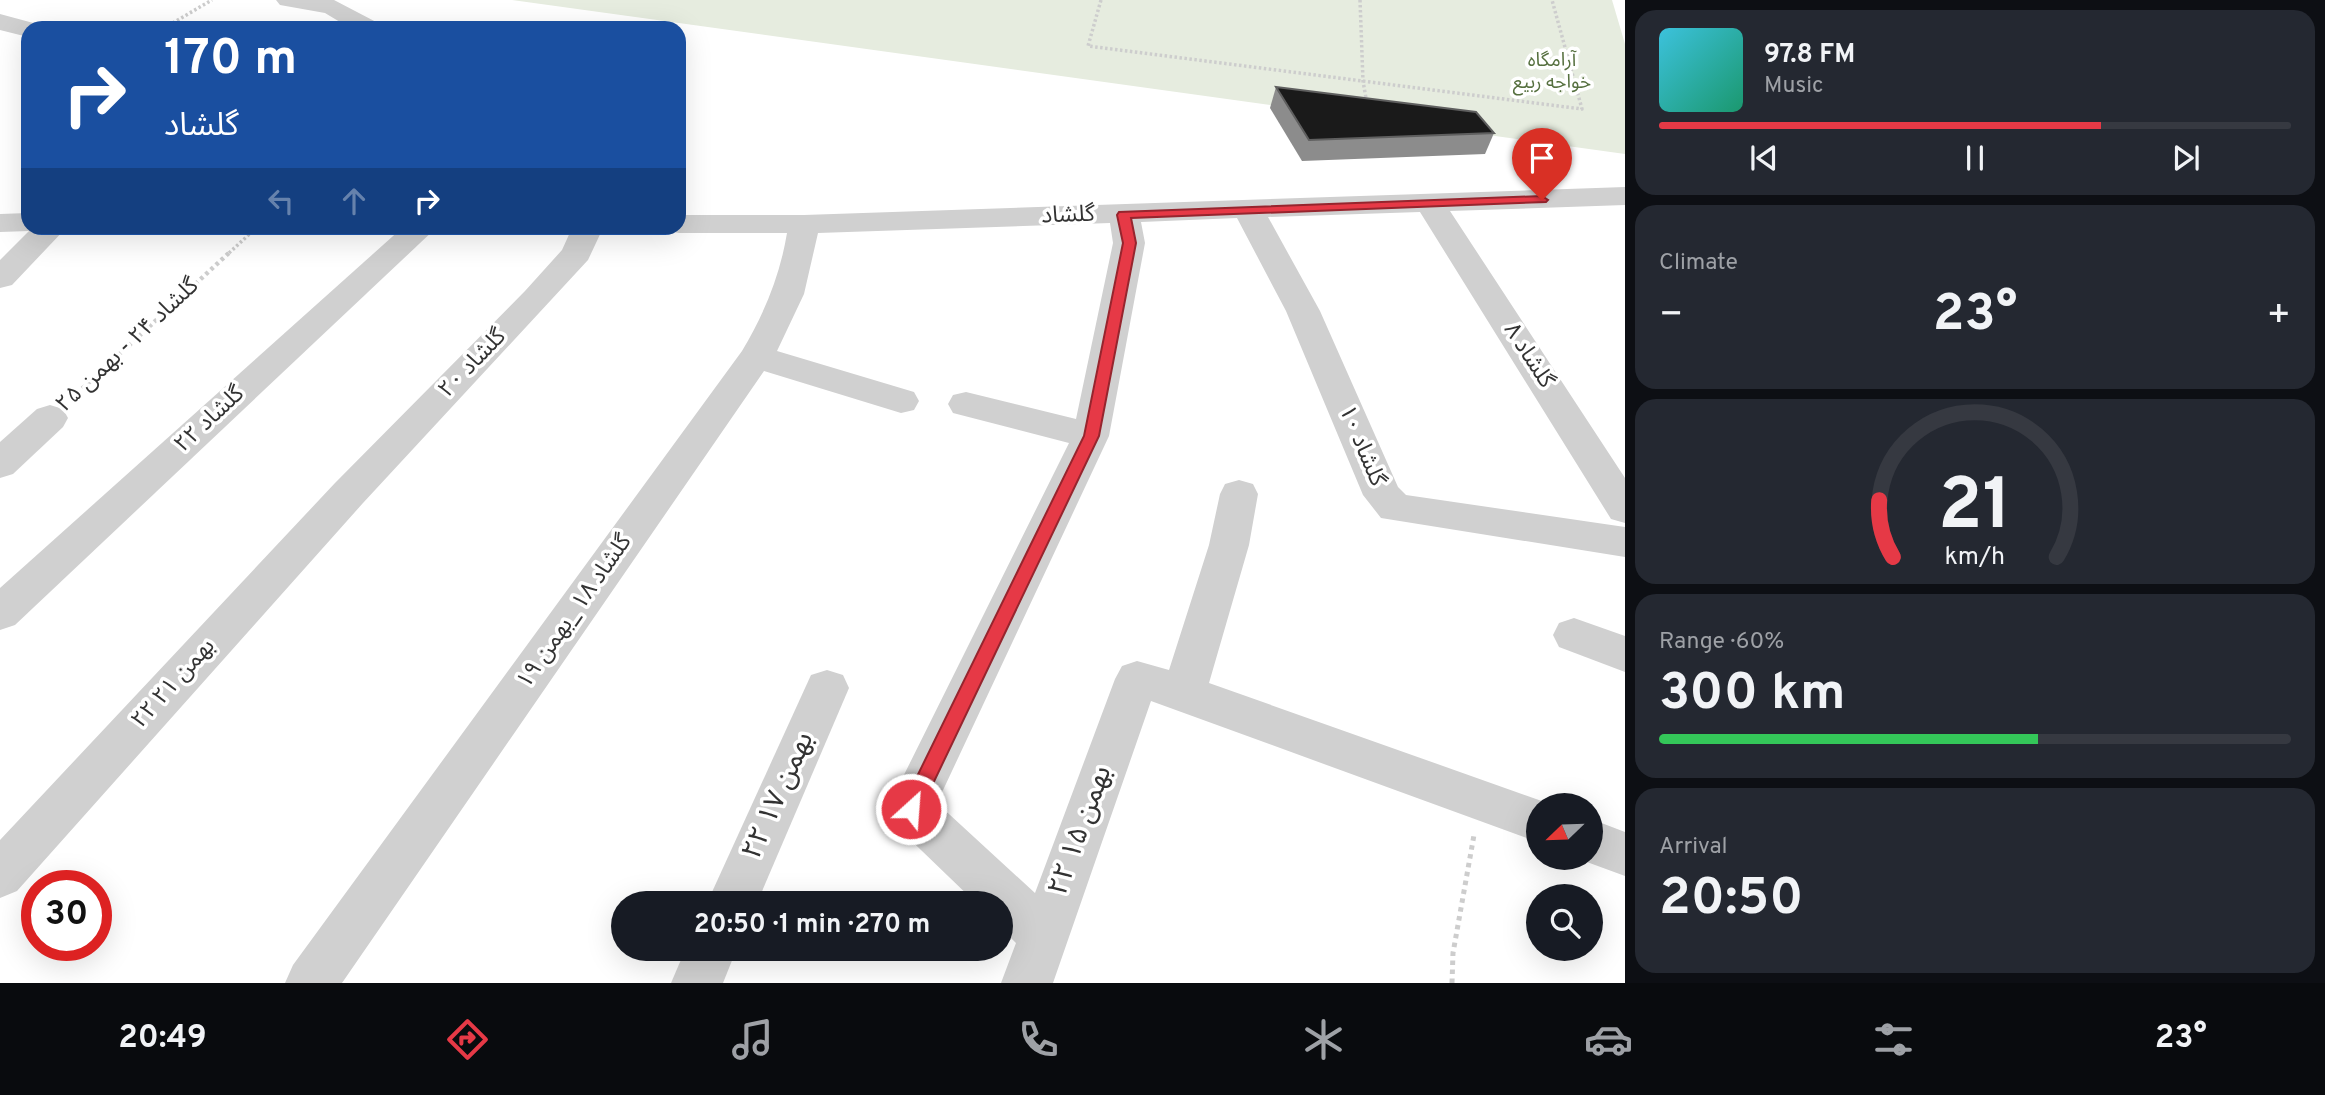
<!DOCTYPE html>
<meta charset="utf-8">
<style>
:root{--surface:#171b24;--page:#242831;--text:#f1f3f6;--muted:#9ea1a6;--line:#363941;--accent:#e63946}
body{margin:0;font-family:Overpass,"Noto Sans Arabic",sans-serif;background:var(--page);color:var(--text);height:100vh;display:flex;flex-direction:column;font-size:26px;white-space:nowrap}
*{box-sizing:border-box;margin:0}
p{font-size:23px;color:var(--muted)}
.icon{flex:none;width:38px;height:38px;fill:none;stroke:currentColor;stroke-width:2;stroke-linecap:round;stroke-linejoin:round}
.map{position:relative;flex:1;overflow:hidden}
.sheet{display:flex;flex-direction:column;gap:10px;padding:10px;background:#0d0f14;width:700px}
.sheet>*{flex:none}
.top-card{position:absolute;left:21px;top:21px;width:665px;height:214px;border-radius:21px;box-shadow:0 7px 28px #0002;background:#1a4fa0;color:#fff;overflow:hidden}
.needle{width:46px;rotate:247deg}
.controls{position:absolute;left:1526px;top:793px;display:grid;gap:14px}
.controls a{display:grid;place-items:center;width:77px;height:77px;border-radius:50%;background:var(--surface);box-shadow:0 7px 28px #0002;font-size:35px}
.speed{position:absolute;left:21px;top:870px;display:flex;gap:14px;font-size:35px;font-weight:700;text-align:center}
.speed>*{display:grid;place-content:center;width:91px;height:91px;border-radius:50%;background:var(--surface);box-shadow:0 7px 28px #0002;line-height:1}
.speed .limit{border:10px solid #d22;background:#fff;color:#111}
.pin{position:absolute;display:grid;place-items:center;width:60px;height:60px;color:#fff;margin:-72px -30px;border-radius:50% 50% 50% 0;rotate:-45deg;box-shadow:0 0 7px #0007}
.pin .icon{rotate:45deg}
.me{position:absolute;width:77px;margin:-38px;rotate:26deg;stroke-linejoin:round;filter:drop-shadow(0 0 5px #0008)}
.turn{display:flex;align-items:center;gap:24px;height:147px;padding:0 28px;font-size:32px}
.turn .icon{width:91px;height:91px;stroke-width:2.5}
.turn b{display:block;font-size:49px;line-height:60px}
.lanes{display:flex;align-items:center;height:66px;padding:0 28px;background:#0003;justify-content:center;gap:35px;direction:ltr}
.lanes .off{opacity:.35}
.big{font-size:52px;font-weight:700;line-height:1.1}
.sheet .tile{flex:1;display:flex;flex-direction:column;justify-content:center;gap:10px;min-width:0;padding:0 24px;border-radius:21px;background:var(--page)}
.sheet .dial{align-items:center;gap:0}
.dial svg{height:182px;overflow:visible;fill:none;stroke:var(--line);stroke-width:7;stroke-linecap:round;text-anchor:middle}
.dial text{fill:var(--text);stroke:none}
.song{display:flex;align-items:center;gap:21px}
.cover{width:84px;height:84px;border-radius:10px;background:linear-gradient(135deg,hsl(190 70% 55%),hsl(160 70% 35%))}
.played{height:7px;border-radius:4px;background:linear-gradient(90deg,var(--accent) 70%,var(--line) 70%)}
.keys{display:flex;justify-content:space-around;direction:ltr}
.heat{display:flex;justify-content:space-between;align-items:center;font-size:38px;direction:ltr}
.charge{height:10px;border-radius:5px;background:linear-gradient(90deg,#34c759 60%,var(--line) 0)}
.trip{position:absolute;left:611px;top:891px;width:402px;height:70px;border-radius:35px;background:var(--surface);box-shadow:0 7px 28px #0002;font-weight:700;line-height:70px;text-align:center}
.tab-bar{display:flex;height:112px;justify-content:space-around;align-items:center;background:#090b0e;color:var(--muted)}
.tab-bar .icon{width:49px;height:49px}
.tab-bar .selected{color:var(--accent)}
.tab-bar b{font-size:32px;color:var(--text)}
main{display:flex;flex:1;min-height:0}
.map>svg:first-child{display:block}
.green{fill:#e6ecdf}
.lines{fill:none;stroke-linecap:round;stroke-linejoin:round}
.path-far2{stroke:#cdcdcd;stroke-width:3.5;stroke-dasharray:2.5 2.5;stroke-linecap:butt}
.path-far1{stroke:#cdcdcd;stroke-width:4.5;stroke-dasharray:3.5 3.5;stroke-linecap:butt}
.path{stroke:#cdcdcd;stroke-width:5;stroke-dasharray:4.5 4.5;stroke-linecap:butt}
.minor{fill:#d0d0d0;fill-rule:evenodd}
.wall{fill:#8c8c8c}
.building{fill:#1a1a1a;stroke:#5f5f5f;stroke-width:2}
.route{fill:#e63946;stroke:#96252e;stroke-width:2}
.labels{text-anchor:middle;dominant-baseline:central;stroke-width:7;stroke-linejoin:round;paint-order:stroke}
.far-park-label{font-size:19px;fill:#56703f;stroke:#fff}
.street-label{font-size:23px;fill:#333;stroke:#fff}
.near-street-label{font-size:28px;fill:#333;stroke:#fff}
</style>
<main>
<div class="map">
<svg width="1625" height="983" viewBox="0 0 1625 983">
<rect width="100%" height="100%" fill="#fff"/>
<!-- green -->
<path class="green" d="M512,0H1612L1625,44V154Z"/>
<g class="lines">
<!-- path-far2 -->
<g class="path-far2">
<path d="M1101,0L1088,46L1582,109L1552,0"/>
<path d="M1360,0L1363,81L1367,104"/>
<path d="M164,28L212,0"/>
<path d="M229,253L256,228"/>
</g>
<!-- path-far1 -->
<path class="path-far1" d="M72,398L231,251"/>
<!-- path -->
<path class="path" d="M1452,983L1453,953L1474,835"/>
<!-- minor -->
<g class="minor">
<path d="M276,0H334L378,23L382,28H350L325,13L280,5Z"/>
<path d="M0,14L37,24L40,28H28V37L0,30Z"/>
<path d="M1625,187V205L1450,211L1625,478V523L1611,519L1420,212L1268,217L1320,311L1398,487L1406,495L1625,527V557L1381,518L1363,495L1286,311L1237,218L1141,222L1145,243L1109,436L937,803L1035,893L1115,679L1122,666L1137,661L1169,670L1209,545L1220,494L1225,484L1239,480L1253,484L1258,494L1249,545L1209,683L1553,805H1538V842L1151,701L1053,983H1001L1016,943L1001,928V903H976L894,824L887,809L1069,443L953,413L948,404L953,395L966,392L1076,419L1113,243L1110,223L818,233L804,294L777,351L914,392L919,401L914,410L901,413L764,371L342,983H285L293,965L742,351C764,314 780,276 787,233H679L668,231L666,228H679V215H804Z"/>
<path d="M28,213V228H66L12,285L0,288V260L29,231L0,232V214Z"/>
<path d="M402,228H436L15,625L0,630V588Z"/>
<path d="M572,228H603L588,260L363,503L17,891L0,898V840L335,483L525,291L562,250Z"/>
<path d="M50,405L63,409L68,418L63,427L13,474L0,478V442L37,409Z"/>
<path d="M1574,618L1625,636V672L1559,647L1553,635L1559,623Z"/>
<path d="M827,670L843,675L849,688L757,903H707L811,675Z"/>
<path d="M1591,819L1625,832V876L1576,858H1591Z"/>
<path d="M686,948H737L723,983H671Z"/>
</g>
</g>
<!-- wall -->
<path class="wall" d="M1276,87L1494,133L1485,154L1302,161L1270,108Z"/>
<!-- building -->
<path class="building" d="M1276,87L1476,112L1494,133L1309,140Z"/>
<!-- route -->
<path class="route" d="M1542,196L1548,200L1546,202L1131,218L1136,243L1099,436L918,815L911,818L904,815L902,809L904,803L1084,436L1123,243L1117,215L1119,212Z"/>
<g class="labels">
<!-- far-park labels -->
<g class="far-park-label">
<text x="1552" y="61">آرامگاه<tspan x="1552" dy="22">خواجه ربیع</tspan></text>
</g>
<!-- street labels -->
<g class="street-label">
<text transform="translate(1068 216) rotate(-2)">گلشاد</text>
<text transform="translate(128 346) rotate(-43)">گلشاد ۲۴ - بهمن ۲۵</text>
<text transform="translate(1528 356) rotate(57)">گلشاد ۸</text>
<text transform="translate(473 364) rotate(-46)">گلشاد ۲۰</text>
<text transform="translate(210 420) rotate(-43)">گلشاد ۲۲</text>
<text transform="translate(1361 446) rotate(67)">گلشاد ۱۰</text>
<text transform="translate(575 612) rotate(-55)">گلشاد ۱۸ _بهمن ۱۹</text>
<text transform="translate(174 684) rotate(-48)">۲۲ بهمن ۲۱</text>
</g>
<!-- near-street labels -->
<g class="near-street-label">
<text transform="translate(779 796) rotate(-66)">۲۲ بهمن ۱۷</text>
<text transform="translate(1081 831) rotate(-70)">۲۲ بهمن ۱۵</text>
</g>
</g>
</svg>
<div class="controls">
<a><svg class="needle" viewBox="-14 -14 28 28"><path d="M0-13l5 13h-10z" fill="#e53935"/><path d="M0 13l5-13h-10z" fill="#9ea1a6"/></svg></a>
<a><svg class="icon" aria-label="search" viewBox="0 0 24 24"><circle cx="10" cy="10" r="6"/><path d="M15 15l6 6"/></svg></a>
</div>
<div class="speed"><div class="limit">30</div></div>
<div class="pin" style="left:1542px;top:200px;background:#d93025"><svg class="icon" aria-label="arrive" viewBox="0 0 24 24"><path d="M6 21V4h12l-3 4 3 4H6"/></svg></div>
<svg class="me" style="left:911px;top:809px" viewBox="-20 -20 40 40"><circle r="17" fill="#e63946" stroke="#fff" stroke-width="3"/><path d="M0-11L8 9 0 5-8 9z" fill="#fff"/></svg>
<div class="trip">20:50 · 1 min · 270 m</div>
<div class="top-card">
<div class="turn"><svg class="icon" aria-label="right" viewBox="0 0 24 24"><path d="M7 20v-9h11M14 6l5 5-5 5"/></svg><div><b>170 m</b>گلشاد</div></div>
<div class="lanes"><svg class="icon off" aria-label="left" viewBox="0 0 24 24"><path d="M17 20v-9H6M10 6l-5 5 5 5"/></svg><svg class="icon off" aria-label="ahead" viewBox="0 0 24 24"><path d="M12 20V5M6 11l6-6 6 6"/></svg><svg class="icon" aria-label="right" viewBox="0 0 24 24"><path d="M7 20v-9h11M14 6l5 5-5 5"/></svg></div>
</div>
</div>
<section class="sheet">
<div class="tile">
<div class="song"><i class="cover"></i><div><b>97.8 FM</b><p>Music</p></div></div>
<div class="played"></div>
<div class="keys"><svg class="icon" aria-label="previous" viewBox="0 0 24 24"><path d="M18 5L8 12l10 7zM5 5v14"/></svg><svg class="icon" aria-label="pause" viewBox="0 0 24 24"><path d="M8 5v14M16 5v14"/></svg><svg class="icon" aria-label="next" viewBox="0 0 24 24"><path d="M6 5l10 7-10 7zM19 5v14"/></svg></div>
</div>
<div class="tile"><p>Climate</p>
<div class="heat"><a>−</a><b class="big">23°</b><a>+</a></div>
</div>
<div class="tile dial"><svg viewBox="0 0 100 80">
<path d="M14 69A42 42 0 1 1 86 69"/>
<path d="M14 69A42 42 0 0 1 8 44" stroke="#e63946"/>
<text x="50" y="56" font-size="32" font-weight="700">21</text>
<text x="50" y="72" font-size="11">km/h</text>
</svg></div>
<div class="tile"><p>Range · 60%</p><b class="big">300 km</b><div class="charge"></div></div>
<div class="tile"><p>Arrival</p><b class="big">20:50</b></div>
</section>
</main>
<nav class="tab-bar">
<b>20:49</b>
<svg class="icon selected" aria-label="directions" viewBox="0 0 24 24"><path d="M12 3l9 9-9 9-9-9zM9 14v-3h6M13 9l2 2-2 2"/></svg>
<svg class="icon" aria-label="music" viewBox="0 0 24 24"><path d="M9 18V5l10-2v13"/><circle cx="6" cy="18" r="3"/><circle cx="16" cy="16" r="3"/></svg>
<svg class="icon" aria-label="phone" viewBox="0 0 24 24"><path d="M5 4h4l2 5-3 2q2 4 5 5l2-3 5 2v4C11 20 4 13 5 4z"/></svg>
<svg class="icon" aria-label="climate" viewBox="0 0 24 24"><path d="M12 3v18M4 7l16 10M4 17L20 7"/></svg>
<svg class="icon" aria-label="car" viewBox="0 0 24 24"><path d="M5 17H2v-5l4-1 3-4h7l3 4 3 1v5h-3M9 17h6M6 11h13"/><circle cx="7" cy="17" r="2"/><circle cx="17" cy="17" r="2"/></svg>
<svg class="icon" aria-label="filters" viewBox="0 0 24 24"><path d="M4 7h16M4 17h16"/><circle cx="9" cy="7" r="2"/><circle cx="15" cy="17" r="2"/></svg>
<b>23°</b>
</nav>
